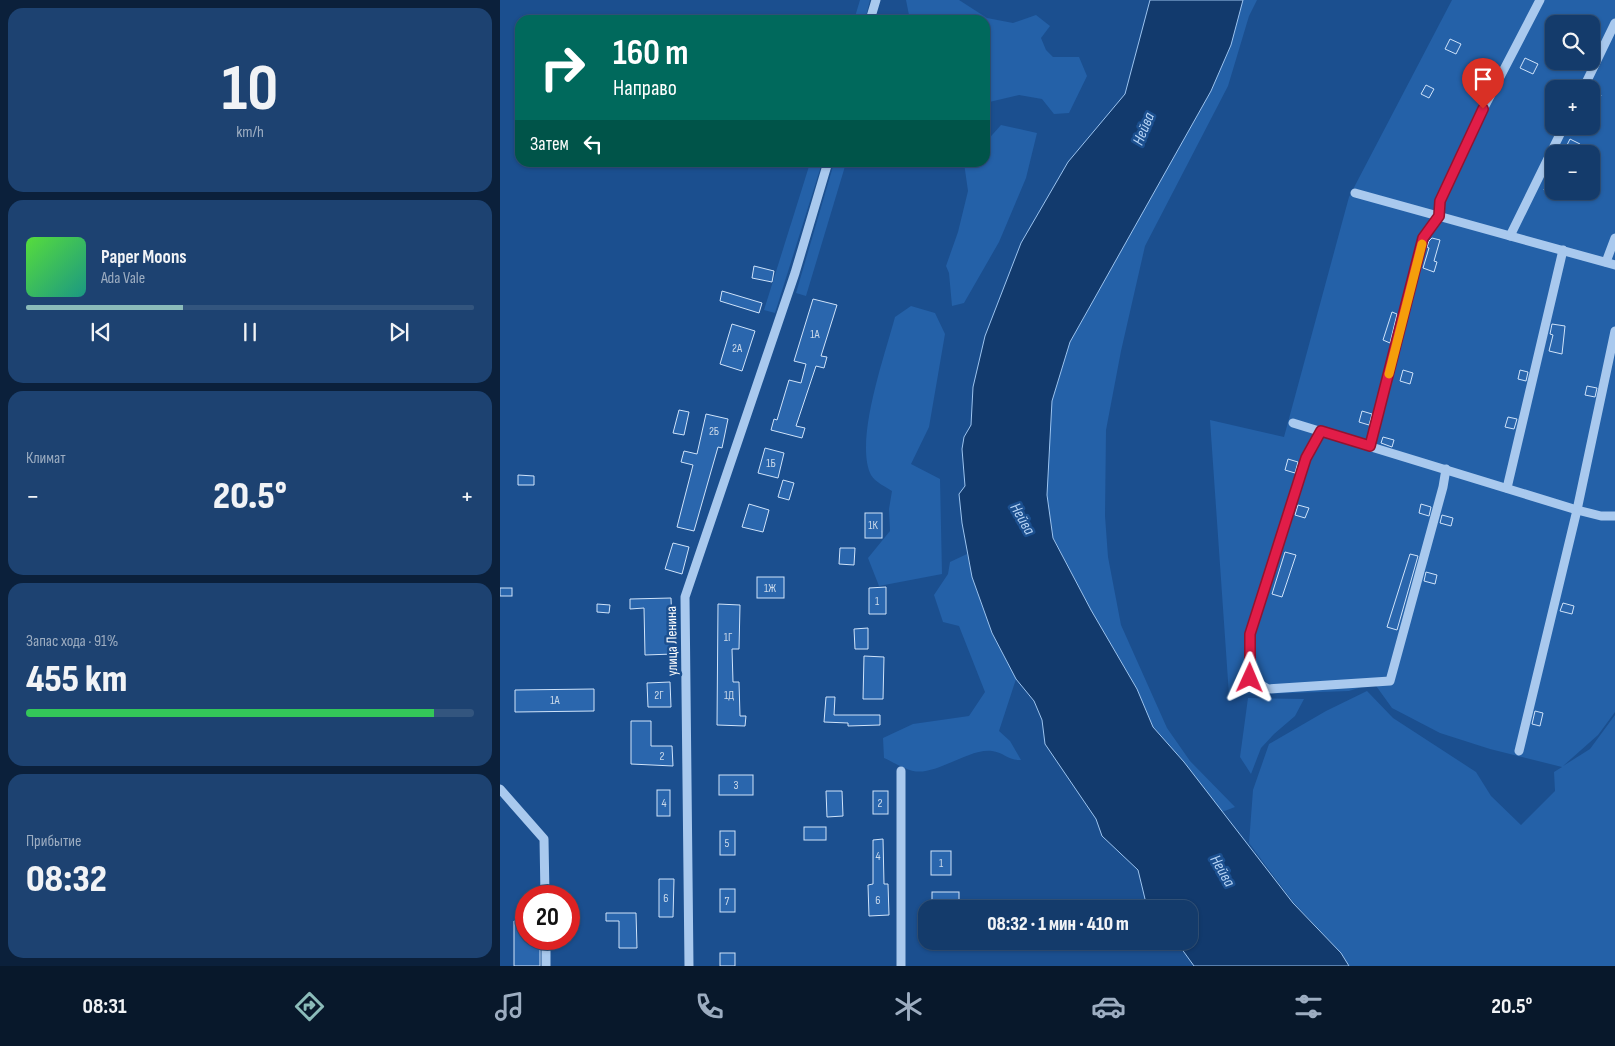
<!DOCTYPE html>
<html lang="ru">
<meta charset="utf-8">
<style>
:root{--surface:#143b6b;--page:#1d4271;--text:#f1f3f6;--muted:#9dadc1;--line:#33557e;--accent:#8bbbb9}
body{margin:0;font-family:"Sofia Sans Condensed",sans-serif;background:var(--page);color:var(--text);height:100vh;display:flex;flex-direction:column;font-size:19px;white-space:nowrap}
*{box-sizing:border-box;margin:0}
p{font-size:16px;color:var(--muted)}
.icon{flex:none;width:28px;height:28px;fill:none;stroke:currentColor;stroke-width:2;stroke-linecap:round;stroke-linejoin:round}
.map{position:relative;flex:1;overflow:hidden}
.details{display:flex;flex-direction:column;gap:8px;padding:8px;background:#0b203b;width:500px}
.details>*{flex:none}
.guide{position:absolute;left:15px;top:15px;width:475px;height:152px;border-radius:15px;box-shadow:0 1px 4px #0004,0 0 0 1px var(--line);background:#00695c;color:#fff;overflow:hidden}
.controls{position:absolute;left:1045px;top:15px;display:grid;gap:10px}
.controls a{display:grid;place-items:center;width:55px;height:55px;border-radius:10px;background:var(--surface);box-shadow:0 1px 4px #0004,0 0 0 1px var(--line);font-size:25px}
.speed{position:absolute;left:15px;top:885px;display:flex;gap:10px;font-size:25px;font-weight:700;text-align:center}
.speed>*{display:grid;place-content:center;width:65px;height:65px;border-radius:50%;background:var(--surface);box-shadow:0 1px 4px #0004,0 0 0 1px var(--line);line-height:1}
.speed .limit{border:8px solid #d22;background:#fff;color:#111}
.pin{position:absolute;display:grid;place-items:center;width:42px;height:42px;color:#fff;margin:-51px -21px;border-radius:50% 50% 50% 0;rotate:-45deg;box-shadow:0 0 5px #0007}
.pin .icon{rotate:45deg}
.me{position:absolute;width:55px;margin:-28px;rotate:1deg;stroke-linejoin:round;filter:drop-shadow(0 0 4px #0008)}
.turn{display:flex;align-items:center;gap:18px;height:105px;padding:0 15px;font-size:22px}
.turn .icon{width:65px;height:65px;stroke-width:2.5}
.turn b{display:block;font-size:35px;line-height:42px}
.then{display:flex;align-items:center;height:48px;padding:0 15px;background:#0003;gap:10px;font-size:19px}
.big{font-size:38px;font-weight:800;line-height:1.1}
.details .tile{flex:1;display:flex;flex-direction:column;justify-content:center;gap:8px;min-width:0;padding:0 18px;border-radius:15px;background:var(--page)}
.details .dial{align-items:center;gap:0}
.dial b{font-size:65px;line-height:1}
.song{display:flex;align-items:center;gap:15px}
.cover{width:60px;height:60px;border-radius:8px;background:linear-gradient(135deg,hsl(110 70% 55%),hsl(170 70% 35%))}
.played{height:5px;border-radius:2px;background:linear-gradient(90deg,var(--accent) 35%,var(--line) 35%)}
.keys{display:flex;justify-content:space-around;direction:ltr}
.heat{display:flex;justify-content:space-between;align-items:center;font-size:28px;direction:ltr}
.charge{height:8px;border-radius:4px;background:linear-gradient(90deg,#34c759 91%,var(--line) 0)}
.trip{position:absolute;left:418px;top:900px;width:280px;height:50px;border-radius:15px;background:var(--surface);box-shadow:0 1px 4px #0004,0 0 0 1px var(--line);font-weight:800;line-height:50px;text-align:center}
.menu{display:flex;height:80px;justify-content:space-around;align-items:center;background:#08182b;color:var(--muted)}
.menu .icon{width:35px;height:35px}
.menu .on{color:var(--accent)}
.menu b{font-size:22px;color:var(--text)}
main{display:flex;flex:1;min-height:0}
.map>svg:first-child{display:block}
.green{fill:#2461a8;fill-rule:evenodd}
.water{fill:#123a6d;stroke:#9cc4f0}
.building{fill:#2a66ad;stroke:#cfe3fa}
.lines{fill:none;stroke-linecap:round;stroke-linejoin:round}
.minor{stroke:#a9c9ee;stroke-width:9}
.route-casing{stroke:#92132f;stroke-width:12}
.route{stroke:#e11d48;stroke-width:9}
.slow{stroke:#f59e0b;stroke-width:9}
.labels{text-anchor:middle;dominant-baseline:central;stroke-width:5;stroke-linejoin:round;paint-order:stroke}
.number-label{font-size:12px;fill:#cad9ea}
.street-label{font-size:15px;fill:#fff;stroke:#1b4f8f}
.water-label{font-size:16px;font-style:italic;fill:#b5d3f5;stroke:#1b4f8f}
</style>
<main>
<section class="details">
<div class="tile dial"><b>10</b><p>km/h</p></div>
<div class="tile">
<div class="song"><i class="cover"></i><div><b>Paper Moons</b><p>Ada Vale</p></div></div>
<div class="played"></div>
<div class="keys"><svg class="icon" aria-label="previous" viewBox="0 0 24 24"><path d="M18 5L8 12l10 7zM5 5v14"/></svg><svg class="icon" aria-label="pause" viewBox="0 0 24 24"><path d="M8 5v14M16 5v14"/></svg><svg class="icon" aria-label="next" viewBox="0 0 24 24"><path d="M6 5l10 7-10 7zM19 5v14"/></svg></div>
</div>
<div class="tile"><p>Климат</p>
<div class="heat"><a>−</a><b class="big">20.5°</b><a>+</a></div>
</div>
<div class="tile"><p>Запас хода · 91%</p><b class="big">455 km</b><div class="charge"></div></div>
<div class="tile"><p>Прибытие</p><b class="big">08:32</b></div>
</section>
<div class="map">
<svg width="1115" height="966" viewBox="0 0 1115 966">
<rect width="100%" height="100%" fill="#1b4f8f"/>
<!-- green -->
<g class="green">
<path d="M360,0H370L365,20H354Z"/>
<path d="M406,0H459L487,18L513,23L536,15L550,26L541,38L546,50L553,57H579L587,76L569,113L554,114L542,99L519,95L485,103V20H410Z"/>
<path d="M743,0H757L749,16L728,86L645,246L621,351L606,430L605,516L608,557L621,625L667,728L690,761L735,807L722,812L684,762L653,727L637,689L591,610L553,537L547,495V458L552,401L570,342L711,91L731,45Z"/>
<path d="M952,0H1115V712L1098,735L1063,766L1090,749L1115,715V966H849L841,953L794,903L749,843L753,790L769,744L826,711L867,691L893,718L976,772L991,796L1021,825L1055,791L1054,772L1062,767L990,749L940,733L892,708L874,683L849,691L729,695L710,420L784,437L849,197ZM1054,24H1091V61H1054ZM1054,89H1091V126H1054ZM1054,154H1091V191H1054Z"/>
<path d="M501,125L537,133L526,178L499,242L464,303L452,306L449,273L446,266L458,232L468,191L464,163L485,162V143Z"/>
<path d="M310,163H322L275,313L264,310Z"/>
<path d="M334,163H346L306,296L296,293Z"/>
<path d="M411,306L435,313L445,334L429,427L411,464L440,479L442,574L379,586L368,558L390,531L389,509L392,491C386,487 375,482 371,475C354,441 385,355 395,317Z"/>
<path d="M467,554C476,598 495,639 516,679L499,731L510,741L521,760C509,761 503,752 492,751C469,748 436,776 413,771C404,769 393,762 384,758L383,738L413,724L469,716L485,692L459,626L443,622L434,595L448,574L450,562Z"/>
<path d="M748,698L804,699L795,716L774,734L761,748L751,774L740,757Z"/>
</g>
<!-- water -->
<path class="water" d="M650,0H743L731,45L711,91L570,342L552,401L547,495L553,538L591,610L637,689L653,727L684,762L793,903L841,953L849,966H694L676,941H689V909H650L645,899L638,870L602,836L596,819L545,744L542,720L534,701L516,679L492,633L472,577L462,523L459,494L465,486L462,449L464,437L471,425L473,387L485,336L521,243L568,162L625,94Z"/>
<!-- building -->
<g class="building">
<path d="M950,39L961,44L956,54L945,49Z"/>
<path d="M1025,58L1038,64L1033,74L1020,68Z"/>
<path d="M926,85L934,89L929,98L921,94Z"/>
<path d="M1091,90L1101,95L1091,116Z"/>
<path d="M1070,139L1080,144L1076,152L1066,147Z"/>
<path d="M1054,170V195L1044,190Z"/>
<path d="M932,238L940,240L934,261L937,262L934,272L923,268L929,248L927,247L929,241Z"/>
<path d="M254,266L274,271L272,282L252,278Z"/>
<path d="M222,291L262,303L259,313L220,301Z"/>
<path d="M313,299L337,305L321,356L327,357L324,368L316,366L296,426L305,428L302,438L271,430L274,419L277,420L289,380L301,383L306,364L294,361Z"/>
<path d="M892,312L897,314L890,343L883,340Z"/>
<path d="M232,324L255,331L242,371L220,364Z"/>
<path d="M1052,324L1065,326L1062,354L1049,351L1053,335L1050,334Z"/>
<path d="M903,370L913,373L910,384L900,381Z"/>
<path d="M1020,370L1028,372L1026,381L1018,379Z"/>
<path d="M1087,386L1097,388L1095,397L1085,395Z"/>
<path d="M179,410L189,412L184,435L173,433Z"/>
<path d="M862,411L872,414L869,425L859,422Z"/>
<path d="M206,414L228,419L222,448L218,447L194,531L177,527L193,465L181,462L184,451L197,454Z"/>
<path d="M1008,417L1017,419L1014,429L1005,427Z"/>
<path d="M883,437L894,440L892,447L881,443Z"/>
<path d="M265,448L284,453L278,478L258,473Z"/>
<path d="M788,459L798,462L795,473L785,470Z"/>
<path d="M18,475L34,476V485H18Z"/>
<path d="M283,480L294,483L289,500L278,497Z"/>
<path d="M249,504L269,510L263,532L242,527Z"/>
<path d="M921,504L931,507L929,516L919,513Z"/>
<path d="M798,505L809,508L805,518L795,515Z"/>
<rect x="365" y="513" width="17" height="25"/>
<path d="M942,515L953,518L951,526L940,523Z"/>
<path d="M173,543L189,547L182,574L165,569Z"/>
<path d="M340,548H355L354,565L339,564Z"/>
<path d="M785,552L796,555L782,597L772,594Z"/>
<path d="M910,554L918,556L897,630L887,627Z"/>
<path d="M926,572L937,575L935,584L924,581Z"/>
<rect x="257" y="577" width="27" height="21"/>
<path d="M386,587V614H369V588Z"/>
<rect x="0" y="588" width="12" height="8"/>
<path d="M171,598L173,654L145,655L144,608L130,609V599Z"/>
<path d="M1063,603L1074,606L1072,614L1060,611Z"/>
<path d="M97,604L110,605L109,613L97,612Z"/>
<path d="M218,604L240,605L239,649H232L233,682H239L240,716H246L245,726L217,725Z"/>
<path d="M368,628V649H355L354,629Z"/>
<path d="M364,656L384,657L383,699H363Z"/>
<path d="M170,682L171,707H148L147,683Z"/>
<path d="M94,689V711L15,712V690Z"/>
<path d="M326,697H335L334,715H380V725L348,726V723L324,722Z"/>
<path d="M1035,711L1043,713L1040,726L1032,724Z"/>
<path d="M131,721H151V746H172L173,766L131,764Z"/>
<rect x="219" y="775" width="34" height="20"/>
<rect x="157" y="790" width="13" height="26"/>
<path d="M326,791H342L343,816L327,817Z"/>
<rect x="373" y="791" width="15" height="23"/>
<rect x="304" y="827" width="22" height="13"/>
<rect x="220" y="831" width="15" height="24"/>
<path d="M383,839L384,884H388L389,915L369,916L368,885L373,884V840Z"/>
<rect x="431" y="851" width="20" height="24"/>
<path d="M159,879H174L173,917H159Z"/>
<rect x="220" y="889" width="15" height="23"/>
<rect x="432" y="892" width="27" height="9"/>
<path d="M106,913H136L137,948H119V921H106Z"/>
<path d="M14,921H26V939H40V966H14Z"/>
<rect x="220" y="953" width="15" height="13"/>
</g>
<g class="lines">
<!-- minor -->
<g class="minor">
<path d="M370,20L376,0"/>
<path d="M1083,89L1115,23"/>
<path d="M855,193L1115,265"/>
<path d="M1010,236L1064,126"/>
<path d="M1106,262L1115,238"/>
<path d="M793,423L1077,510L1101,516H1115"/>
<path d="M821,431L806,458L750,634V678L768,689L890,681L943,487L946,469"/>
<path d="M870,446L923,238L939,216L940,201L975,125L1040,0"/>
<path d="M1007,488L1063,250"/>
<path d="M1019,751L1077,510L1115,331"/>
<path d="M401,771V966"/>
<path d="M0,789L44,839L45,896"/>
<path d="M46,939V966"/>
<path d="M189,966L185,597L295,273L328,162"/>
</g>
</g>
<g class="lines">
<defs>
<path id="route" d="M750,678V634L806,458L821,431L870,446L923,238L939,216L940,201L983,109"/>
</defs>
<!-- route casing -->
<use href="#route" class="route-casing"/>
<!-- route -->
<use href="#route" class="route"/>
<!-- slow -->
<path class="slow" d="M889,374L922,244"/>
</g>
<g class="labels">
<!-- number labels -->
<g class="number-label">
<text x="315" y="334">1А</text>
<text x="237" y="348">2А</text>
<text x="214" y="431">2Б</text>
<text x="271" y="463">1Б</text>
<text x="373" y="525">1К</text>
<text x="270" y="588">1Ж</text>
<text x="377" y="601">1</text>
<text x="228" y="637">1Г</text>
<text x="159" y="695">2Г</text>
<text x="229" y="695">1Д</text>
<text x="55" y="700">1А</text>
<text x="162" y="756">2</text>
<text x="236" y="785">3</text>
<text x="164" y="803">4</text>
<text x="380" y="803">2</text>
<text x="227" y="843">5</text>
<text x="378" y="856">4</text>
<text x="441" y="863">1</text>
<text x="166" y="898">6</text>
<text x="378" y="900">6</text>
<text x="227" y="901">7</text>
</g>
<!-- street labels -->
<g class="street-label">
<text transform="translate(172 641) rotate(-91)">улица Ленина</text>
</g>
<!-- water labels -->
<g class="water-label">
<text transform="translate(644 129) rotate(-68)">Нейва</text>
<text transform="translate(522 519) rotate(60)">Нейва</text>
<text transform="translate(722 871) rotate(60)">Нейва</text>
</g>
</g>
</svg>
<div class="controls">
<a><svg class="icon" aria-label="search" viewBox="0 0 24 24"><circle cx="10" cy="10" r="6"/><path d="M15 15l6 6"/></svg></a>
<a>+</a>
<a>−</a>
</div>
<div class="speed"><div class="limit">20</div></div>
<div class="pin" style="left:983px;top:109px;background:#d93025"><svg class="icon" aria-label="arrive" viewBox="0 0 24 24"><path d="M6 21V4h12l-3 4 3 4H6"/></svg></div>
<svg class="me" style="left:750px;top:678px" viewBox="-20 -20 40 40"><path d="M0-17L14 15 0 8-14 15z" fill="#e11d48" stroke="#fff" stroke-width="4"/></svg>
<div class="trip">08:32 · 1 мин · 410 m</div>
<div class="guide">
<div class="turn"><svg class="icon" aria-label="right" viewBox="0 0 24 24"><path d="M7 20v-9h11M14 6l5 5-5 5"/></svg><div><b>160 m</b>Направо</div></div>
<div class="then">Затем<svg class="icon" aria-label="left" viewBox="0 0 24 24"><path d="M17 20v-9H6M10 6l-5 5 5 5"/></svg></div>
</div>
</div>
</main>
<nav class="menu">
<b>08:31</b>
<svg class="icon on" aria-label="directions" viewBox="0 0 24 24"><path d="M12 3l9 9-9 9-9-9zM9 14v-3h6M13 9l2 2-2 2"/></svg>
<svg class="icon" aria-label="music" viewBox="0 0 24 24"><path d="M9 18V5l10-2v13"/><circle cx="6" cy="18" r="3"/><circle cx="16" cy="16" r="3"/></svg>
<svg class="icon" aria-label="phone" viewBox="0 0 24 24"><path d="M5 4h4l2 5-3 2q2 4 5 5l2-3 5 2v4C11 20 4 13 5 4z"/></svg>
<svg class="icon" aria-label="climate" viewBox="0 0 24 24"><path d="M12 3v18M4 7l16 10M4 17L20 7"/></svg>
<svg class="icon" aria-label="car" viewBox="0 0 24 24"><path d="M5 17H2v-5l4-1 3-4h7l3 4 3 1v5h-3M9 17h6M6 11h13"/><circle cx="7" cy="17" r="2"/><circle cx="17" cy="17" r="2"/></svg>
<svg class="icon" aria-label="filters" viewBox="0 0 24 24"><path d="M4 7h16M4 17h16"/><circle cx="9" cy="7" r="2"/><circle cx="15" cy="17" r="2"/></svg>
<b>20.5°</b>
</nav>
